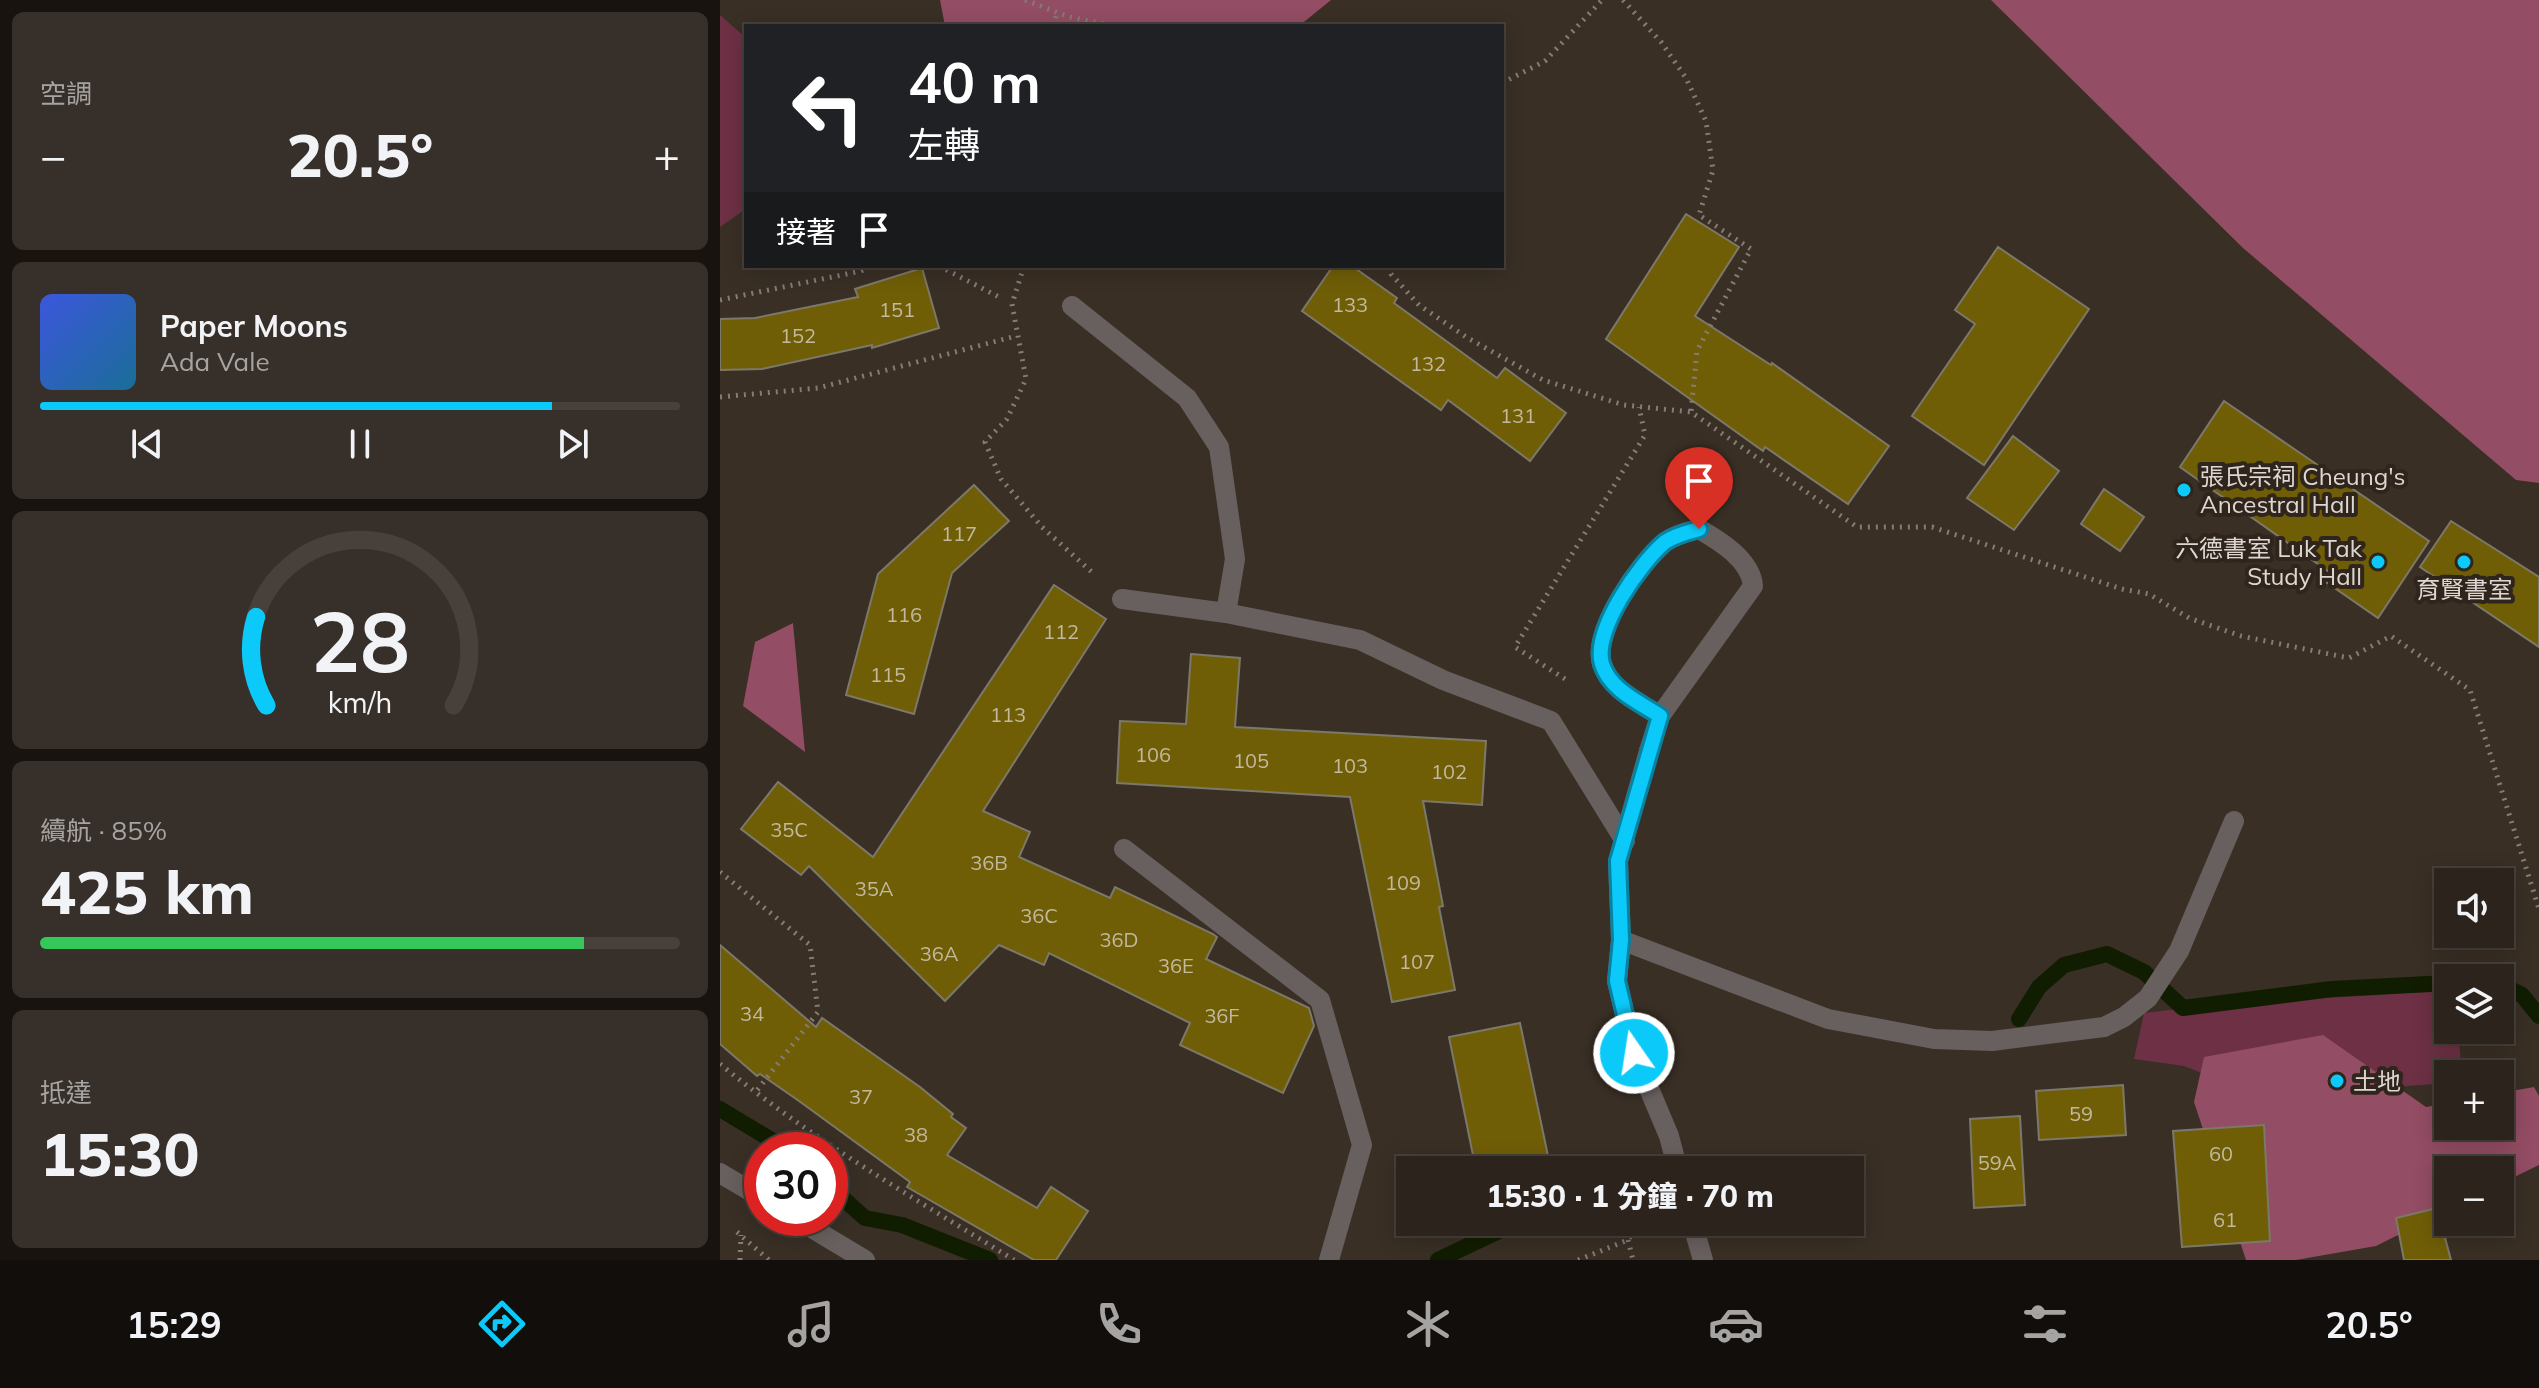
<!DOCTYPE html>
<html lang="zh-TW">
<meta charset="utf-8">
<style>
:root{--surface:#2b231c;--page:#372f29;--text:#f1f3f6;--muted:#a6a4a3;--line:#47403b;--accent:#0bcafa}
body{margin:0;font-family:Mulish,"Noto Sans TC",sans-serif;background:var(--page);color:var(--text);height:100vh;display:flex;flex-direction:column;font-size:30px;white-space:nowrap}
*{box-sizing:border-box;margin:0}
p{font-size:26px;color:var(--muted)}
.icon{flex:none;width:44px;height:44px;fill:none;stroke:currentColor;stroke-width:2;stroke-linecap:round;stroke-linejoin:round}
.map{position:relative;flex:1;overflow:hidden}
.details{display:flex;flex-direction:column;gap:12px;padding:12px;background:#18130f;width:720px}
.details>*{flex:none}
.guide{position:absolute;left:24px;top:24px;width:760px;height:244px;border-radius:0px;box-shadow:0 4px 20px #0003,0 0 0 2px var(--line);background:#202124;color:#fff;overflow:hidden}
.tools{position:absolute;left:1714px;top:868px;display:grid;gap:16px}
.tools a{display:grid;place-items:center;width:80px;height:80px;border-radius:0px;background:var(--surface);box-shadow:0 4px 20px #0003,0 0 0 2px var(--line);font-size:40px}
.speed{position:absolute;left:24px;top:1132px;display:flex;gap:16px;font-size:40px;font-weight:700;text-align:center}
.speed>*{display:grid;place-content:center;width:104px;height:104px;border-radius:50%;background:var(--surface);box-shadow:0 4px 20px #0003,0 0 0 2px var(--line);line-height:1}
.speed .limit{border:12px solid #d22;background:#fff;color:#111}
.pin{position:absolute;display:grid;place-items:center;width:68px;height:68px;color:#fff;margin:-82px -34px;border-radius:50% 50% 50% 0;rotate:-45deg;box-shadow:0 0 8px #0007}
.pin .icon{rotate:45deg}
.me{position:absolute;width:88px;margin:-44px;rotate:347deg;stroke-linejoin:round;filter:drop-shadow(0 0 6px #0008)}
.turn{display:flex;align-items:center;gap:28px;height:168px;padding:0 32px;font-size:36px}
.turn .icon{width:104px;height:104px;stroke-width:2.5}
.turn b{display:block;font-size:56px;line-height:68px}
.then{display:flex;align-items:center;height:76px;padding:0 32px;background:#0003;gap:16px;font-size:30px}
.big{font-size:60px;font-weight:800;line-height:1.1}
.details .card{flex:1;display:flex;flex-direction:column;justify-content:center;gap:12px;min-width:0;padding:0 28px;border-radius:12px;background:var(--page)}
.details .dial{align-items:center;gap:0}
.dial svg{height:208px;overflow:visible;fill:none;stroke:var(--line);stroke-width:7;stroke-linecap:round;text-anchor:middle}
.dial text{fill:var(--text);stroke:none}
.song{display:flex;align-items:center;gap:24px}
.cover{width:96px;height:96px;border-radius:12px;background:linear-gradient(135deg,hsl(230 70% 55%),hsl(200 70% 35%))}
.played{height:8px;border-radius:4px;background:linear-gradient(90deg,var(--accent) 80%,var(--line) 80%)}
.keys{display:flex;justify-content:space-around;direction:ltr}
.heat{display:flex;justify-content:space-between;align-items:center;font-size:44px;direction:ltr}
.charge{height:12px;border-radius:6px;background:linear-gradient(90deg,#34c759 85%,var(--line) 0)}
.trip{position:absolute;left:676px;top:1156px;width:468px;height:80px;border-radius:0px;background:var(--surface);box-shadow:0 4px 20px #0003,0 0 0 2px var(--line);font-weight:800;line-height:80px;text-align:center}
.menu{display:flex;height:128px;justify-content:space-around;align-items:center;background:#110e0b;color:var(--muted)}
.menu .icon{width:56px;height:56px}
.menu .active{color:var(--accent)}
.menu b{font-size:36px;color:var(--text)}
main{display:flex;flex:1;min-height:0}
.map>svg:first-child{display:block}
.green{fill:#6d3045}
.forest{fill:#934d64}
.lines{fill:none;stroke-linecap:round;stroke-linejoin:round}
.stream{stroke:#111d00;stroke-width:16}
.building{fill:#705e07;stroke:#7c786a;stroke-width:2}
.path{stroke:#857c74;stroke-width:5;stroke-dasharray:2 6;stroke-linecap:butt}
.lane{stroke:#68605f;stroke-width:20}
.street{stroke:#68605f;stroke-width:20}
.route-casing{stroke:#0783a2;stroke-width:20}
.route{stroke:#0bcafa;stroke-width:14}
.poi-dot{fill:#0bcafa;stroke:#2f251c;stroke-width:3}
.labels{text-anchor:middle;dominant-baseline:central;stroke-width:8;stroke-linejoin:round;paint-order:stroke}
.number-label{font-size:20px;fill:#c2b99e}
.poi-label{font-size:24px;fill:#ded7d1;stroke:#2f251c;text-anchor:start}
</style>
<main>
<section class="details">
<div class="card"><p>空調</p>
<div class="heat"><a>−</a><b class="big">20.5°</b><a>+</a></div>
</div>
<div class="card">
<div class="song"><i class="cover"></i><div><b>Paper Moons</b><p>Ada Vale</p></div></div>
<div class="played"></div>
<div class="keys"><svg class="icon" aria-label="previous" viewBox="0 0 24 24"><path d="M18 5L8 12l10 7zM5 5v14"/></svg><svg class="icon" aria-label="pause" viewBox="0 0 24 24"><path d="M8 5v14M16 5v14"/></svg><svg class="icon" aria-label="next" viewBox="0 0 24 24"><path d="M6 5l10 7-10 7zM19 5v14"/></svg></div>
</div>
<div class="card dial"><svg viewBox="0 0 100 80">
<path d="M14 69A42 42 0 1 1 86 69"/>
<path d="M14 69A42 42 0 0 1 10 35" stroke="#0bcafa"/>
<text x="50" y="56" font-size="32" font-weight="700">28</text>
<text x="50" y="72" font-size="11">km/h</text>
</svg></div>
<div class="card"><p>續航 · 85%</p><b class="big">425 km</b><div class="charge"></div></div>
<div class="card"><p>抵達</p><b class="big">15:30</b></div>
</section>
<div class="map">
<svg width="1819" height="1260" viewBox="0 0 1819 1260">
<rect width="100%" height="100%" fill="#392f25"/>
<!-- green -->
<g class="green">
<path d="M0,15L26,38V209L0,227Z"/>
<path d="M1728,991V1030H1738L1742,1074H1728V1083L1621,1091L1500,1080L1464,1066L1414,1059L1424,1013L1502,1004Z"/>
</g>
<!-- forest -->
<g class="forest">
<path d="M220,0H611L579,26H225Z"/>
<path d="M1271,0H1819V483L1796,480L1523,248Z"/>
<path d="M73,623L85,752L23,706L35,642Z"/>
<path d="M1603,1035L1706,1107L1728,1103V1126H1780V1093L1814,1087L1819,1096V1165L1780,1184V1170H1728V1210L1656,1246L1576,1260H1526L1474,1102L1484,1057Z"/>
</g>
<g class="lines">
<!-- stream -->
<g class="stream">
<path d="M1780,984L1802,995L1819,1016"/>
<path d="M1299,1019L1319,987L1344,965L1387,954L1424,972L1463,1008L1612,989L1728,983"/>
<path d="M0,1109L68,1150"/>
<path d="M110,1187L145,1218L182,1225L270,1260"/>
<path d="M718,1260L781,1230L823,1222"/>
</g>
</g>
<!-- building -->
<g class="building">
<path d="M966,214L1019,247L975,316L1051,365L1052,363L1169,446L1128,504L1045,447L1043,451L886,339Z"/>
<path d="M1278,247L1369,309L1264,465L1192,416L1255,324L1235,310Z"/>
<path d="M613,266H632L677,298L674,303L777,378L785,368L846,413L810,461L728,400L721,410L582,311Z"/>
<path d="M202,268L219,328L152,348V345L42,369L0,370V319L35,318L138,297L135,289Z"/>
<path d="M1504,401L1709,541L1658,618L1606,582L1612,574L1460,467Z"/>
<path d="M1293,436L1339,471L1294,530L1247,498Z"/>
<path d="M254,485L289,521L232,573L194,714L126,695L158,574Z"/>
<path d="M1384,489L1424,517L1400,551L1361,524Z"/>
<path d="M1731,521L1819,577V647L1700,567Z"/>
<path d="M334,585L386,619L263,811L310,832L299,857L390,898L395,887L493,934L497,937L486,959L589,1008L594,1026L563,1093L460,1045L470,1023L329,953L324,965L279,945L225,1001L89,866L81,875L21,829L58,782L153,857Z"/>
<path d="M471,654L520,658L515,727L766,741L762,805L703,801L723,906L719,907L735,990L672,1002L630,797L397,783L400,721L466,724Z"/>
<path d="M0,945L96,1027L102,1018L200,1087L233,1114L231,1117L246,1128L227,1155L317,1208L331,1187L368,1211L336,1260H314L187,1187L190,1182L79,1101L40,1074L37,1076L0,1044Z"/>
<path d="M800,1023L831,1170H756L729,1037Z"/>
<path d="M1403,1085L1406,1135L1319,1140L1316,1091Z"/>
<path d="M1300,1116L1305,1205L1254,1208L1250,1119Z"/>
<path d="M1544,1125L1550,1241L1462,1247L1453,1131Z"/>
<path d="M1717,1208L1731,1260H1684L1676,1218Z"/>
</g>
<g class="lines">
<!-- path -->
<g class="path">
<path d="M305,0L349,17L395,26"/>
<path d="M903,0L941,42L966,78L986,121L993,170L979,215L1031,249L977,351L971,412"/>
<path d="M334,26L337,12"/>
<path d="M782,83L825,61L882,0"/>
<path d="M219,266L281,298"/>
<path d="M304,266L292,304L306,379L287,419L265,442L281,479L322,527L375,575"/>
<path d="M669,266L671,274L699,305L746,337L823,380L904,405L971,412L1137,527H1212L1402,589L1429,594L1469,618L1521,636L1629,658L1671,636L1750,690L1819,909"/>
<path d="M0,300L141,271L151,266"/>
<path d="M0,397L98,388L296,336"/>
<path d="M845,679L795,647L925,435L919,407"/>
<path d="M0,872L90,945L98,1012L35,1093"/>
<path d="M0,1064C91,1139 194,1198 294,1260"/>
<path d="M17,1232L49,1260"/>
<path d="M908,1240L913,1260"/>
<path d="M20,1260L21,1235"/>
<path d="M858,1260L908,1240L920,1222"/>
</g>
<!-- lane -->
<g class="lane">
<path d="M352,306L467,398L499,447L515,559L506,613"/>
<path d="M402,599L506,613L640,640L723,680L831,721L905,841"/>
<path d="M929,751L940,716L1033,586C1031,560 1000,541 979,529C967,532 955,535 945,542C920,563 872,630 882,664C890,690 919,702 940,716"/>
<path d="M404,849L600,1000L642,1145L609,1260"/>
<path d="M901,940L1108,1019L1214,1039L1272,1041L1384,1027L1404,1017L1428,998L1459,951L1514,821"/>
</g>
<!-- street -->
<g class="street">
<path d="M929,751L898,861L901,940L897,981L914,1053L949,1136L958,1170"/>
<path d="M0,1173L42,1198"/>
<path d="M75,1218L145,1260"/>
<path d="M972,1222L983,1260"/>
</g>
</g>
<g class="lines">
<defs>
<path id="route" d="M914,1053L897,981L901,940L898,861L940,716C919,702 890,690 882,664C872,631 920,563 945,542C955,535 968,532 979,529"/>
</defs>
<!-- route casing -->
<use href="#route" class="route-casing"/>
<!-- route -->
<use href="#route" class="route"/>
</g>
<!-- markers -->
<g class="poi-dot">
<circle cx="1464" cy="490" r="8"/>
<circle cx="1658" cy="562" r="8"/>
<circle cx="1744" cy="562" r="8"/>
<circle cx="1617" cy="1081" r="8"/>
</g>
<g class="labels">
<!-- number labels -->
<g class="number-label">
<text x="630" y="304">133</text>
<text x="177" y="309">151</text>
<text x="78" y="335">152</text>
<text x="708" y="363">132</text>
<text x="798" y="415">131</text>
<text x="239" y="533">117</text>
<text x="184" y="614">116</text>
<text x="341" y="631">112</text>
<text x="168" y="674">115</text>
<text x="288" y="714">113</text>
<text x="433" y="754">106</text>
<text x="531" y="760">105</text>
<text x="630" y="765">103</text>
<text x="729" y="771">102</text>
<text x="69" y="829">35C</text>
<text x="269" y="862">36B</text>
<text x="683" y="882">109</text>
<text x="154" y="888">35A</text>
<text x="319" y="915">36C</text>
<text x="399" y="939">36D</text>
<text x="219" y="953">36A</text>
<text x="697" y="961">107</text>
<text x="456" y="965">36E</text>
<text x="32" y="1013">34</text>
<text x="502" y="1015">36F</text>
<text x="141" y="1096">37</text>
<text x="1361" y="1113">59</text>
<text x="196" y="1134">38</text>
<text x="1501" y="1153">60</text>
<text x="1277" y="1162">59A</text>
<text x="1505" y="1219">61</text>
</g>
<!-- poi labels -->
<g class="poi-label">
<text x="1480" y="476">張氏宗祠 Cheung's<tspan x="1480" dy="28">Ancestral Hall</tspan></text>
<text x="1642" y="548" text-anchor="end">六德書室 Luk Tak<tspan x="1642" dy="28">Study Hall</tspan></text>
<text x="1744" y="589" text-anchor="middle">育賢書室</text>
<text x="1633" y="1081">土地</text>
</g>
</g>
</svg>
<div class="tools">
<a><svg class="icon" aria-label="sound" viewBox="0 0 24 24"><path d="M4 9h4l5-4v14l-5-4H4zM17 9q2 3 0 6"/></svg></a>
<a><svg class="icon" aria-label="layers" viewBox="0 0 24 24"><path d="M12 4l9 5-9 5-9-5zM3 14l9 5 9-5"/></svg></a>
<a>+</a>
<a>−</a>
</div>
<div class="speed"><div class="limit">30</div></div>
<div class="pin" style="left:979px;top:529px;background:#d93025"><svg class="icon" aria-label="arrive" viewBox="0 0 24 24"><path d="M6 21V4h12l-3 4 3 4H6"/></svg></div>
<svg class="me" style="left:914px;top:1053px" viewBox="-20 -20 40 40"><circle r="17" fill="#0bcafa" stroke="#fff" stroke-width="3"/><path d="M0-11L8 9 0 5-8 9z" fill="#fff"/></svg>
<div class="trip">15:30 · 1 分鐘 · 70 m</div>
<div class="guide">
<div class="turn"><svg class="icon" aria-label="left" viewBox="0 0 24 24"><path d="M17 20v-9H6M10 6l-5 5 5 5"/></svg><div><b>40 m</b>左轉</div></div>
<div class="then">接著<svg class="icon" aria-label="arrive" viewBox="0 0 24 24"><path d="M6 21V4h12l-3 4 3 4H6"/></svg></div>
</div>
</div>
</main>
<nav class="menu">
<b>15:29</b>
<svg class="icon active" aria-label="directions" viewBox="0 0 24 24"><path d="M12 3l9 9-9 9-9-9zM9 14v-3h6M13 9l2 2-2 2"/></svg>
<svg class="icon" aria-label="music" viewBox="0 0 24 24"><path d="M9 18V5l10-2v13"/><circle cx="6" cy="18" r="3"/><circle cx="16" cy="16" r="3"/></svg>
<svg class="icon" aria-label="phone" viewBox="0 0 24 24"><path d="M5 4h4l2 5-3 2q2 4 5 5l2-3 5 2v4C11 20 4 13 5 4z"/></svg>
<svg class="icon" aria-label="climate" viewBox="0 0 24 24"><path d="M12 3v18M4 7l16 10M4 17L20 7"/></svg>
<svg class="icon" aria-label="car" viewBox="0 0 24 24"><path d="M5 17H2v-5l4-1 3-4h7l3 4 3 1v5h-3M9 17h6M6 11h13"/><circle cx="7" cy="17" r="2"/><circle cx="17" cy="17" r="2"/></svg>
<svg class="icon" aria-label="filters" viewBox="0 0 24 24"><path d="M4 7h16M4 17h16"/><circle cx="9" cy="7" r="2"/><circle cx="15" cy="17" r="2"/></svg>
<b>20.5°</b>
</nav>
